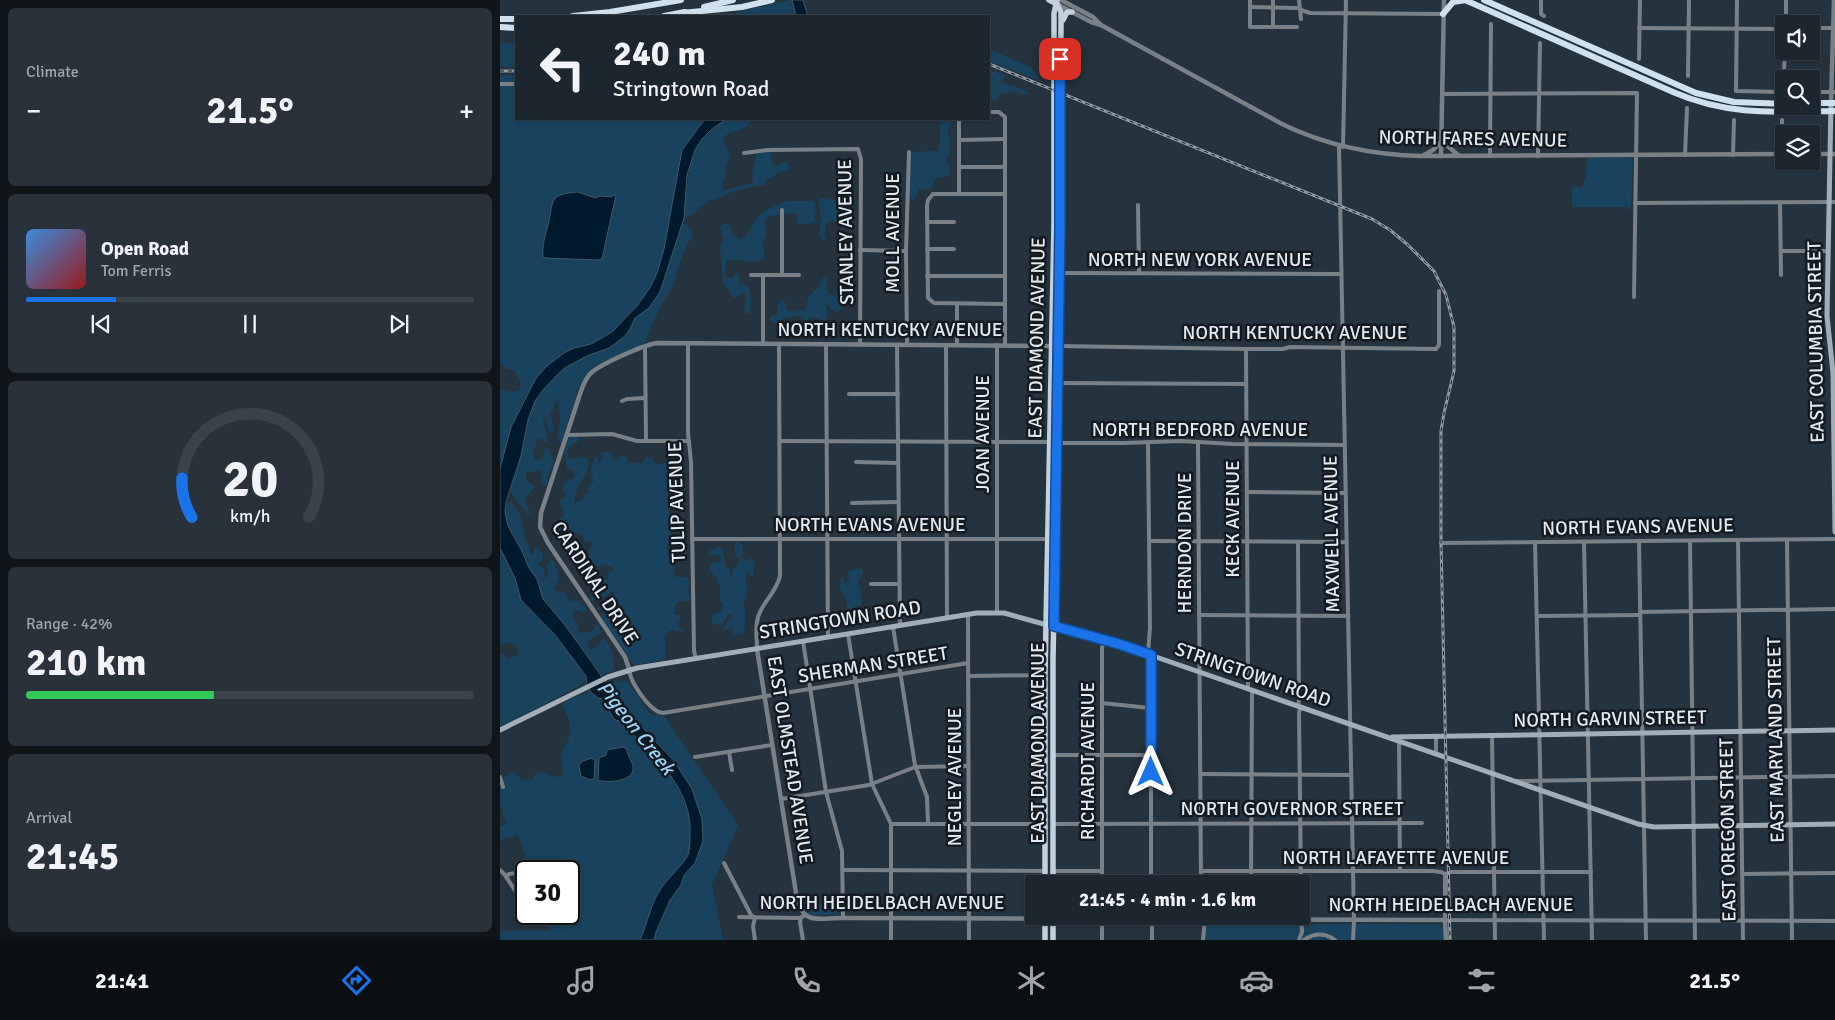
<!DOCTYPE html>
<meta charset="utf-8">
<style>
:root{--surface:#1c262e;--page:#29323a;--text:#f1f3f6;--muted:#a0a5aa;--line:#3a434a;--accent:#1a73e8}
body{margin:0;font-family:Signika,sans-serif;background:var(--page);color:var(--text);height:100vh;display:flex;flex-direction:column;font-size:19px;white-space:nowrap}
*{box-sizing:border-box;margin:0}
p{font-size:16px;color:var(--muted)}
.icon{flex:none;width:28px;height:28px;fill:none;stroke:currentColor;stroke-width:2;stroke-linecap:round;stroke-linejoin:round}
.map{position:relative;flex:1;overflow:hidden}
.side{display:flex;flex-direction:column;gap:8px;padding:8px;background:#0f1519;width:500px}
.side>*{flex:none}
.hud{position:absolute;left:15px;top:15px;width:475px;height:105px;border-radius:0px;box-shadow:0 1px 4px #0004,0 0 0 1px var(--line);background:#1c262e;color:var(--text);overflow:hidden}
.buttons{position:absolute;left:1275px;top:15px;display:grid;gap:10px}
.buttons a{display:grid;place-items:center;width:45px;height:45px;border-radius:0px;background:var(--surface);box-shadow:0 1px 4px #0004,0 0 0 1px var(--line);font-size:25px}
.speed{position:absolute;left:15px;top:860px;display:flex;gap:10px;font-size:25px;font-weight:700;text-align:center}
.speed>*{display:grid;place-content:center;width:65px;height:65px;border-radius:50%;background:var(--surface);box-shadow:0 1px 4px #0004,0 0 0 1px var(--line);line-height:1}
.speed .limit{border:2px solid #111;border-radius:8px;background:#fff;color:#111}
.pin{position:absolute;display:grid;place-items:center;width:42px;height:42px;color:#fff;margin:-21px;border-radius:10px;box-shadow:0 2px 8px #0006}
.me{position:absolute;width:55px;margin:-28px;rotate:0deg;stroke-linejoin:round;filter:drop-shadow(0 0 4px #0008)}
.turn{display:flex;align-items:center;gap:18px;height:105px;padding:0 15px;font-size:22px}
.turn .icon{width:65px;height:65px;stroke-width:2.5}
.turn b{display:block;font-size:35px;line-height:42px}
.big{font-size:38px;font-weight:800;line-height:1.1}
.side .widget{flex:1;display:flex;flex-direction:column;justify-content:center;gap:8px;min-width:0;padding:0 18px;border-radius:8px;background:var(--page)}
.side .dial{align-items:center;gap:0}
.dial svg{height:130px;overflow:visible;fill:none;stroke:var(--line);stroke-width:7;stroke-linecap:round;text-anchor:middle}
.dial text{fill:var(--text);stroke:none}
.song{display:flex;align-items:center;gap:15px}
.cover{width:60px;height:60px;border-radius:8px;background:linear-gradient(135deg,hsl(210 70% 55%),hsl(0 70% 35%))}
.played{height:5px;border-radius:2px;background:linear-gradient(90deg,var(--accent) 20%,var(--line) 20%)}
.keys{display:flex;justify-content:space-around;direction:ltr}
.heat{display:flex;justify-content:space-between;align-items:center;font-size:28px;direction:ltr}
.charge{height:8px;border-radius:4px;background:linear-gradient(90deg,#34c759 42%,var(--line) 0)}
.trip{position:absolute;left:525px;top:875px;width:285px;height:50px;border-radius:0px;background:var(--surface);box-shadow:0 1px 4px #0004,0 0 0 1px var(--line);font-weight:800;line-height:50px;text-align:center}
.dock{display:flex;height:80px;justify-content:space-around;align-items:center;background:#0b0f12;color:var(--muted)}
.dock .icon{width:35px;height:35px}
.dock .selected{color:var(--accent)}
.dock b{font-size:22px;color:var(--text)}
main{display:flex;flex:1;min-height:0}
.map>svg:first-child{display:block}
.green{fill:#18425d;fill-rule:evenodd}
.water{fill:#00192c;stroke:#445867}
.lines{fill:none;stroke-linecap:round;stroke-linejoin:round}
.minor{stroke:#7a8186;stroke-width:4}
.tertiary{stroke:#7a8186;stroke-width:4.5}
.secondary{stroke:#a2aeb7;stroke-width:5}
.primary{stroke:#c2d1dc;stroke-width:5.5}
.trunk{stroke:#d0e0ed;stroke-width:6}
.rail-casing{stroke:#8e99a2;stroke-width:3}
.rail{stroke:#141a1f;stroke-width:1;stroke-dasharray:4;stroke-linecap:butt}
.route-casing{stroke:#114b97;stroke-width:12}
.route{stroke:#1a73e8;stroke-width:9}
.labels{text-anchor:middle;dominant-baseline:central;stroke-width:5;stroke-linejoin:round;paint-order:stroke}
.street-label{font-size:19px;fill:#e1eaf1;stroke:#141a1f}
.water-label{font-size:20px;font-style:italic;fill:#9dd2f8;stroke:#141a1f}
</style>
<main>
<section class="side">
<div class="widget"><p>Climate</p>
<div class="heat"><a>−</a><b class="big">21.5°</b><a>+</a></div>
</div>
<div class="widget">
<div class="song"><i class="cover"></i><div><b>Open Road</b><p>Tom Ferris</p></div></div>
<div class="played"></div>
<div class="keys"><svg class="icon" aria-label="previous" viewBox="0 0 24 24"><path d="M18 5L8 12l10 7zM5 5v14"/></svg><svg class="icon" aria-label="pause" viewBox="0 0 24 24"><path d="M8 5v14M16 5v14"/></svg><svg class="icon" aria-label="next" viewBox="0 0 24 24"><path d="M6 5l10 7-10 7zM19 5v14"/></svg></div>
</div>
<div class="widget dial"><svg viewBox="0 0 100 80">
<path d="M14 69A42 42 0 1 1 86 69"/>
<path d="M14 69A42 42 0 0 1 8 45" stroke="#1a73e8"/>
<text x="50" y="56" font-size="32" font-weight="700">20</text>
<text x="50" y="72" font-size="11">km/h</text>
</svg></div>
<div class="widget"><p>Range · 42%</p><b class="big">210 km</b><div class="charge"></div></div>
<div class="widget"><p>Arrival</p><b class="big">21:45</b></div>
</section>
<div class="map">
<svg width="1335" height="940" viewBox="0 0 1335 940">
<rect width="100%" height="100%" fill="#25333e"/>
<!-- green -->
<g class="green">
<path d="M291,0L295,7L296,16H231L240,11Z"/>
<path d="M0,43H16V67L0,66Z"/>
<path d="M489,49L530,67L539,78L535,79L489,61Z"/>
<path d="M489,69L506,76L501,82L523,89L528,93L526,95L510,91L503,94L501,93L497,100L493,101L489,97Z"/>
<path d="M0,75H16V119H205L182,150L164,249L157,273L151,286L137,306L120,323L116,329L91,344L74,348L64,353L26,394L11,427L0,469V389C5,391 22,395 21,385C21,381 16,375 14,370L7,369L0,362ZM78,192L95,198L107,196L111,197L96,260L46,258L43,256L50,211Z"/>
<path d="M227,119H253C244,132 239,129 226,135L223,142L230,154L225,168L226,177L222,185L224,190L252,183L253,181C250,168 257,165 256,155L262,152H271C271,157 270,164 276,166L286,161L291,169L278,173L268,179L264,185C244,187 221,195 203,205C197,210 191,216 184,218C191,171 182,148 227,119Z"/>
<path d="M441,119H451L448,135L450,139L449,155L446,157V161L449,165V176L435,179L432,188L428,190L419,188L415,199L413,200L408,195L410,154L411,152L439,151Z"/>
<path d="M1089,158H1131L1133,160L1131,211L1127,207H1072V187H1082L1086,176L1087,159Z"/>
<path d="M320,198L344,201L347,210L355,211L354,215L346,216L339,222L330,221L326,223L324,233L326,240L324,242C316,236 321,223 321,215C320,208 318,205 320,198Z"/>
<path d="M287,201H313L315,203V221L309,224H298L296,213L268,216L265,222L266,235L263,241L265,259L250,262L243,260H228L225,264L226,277L232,279L236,273H238L240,277L239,285L245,284L249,287L251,304L249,313L245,314V294L241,293L236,298L233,297L223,282L220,246L224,240L220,228L223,224H228L231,227L232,234L239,239C248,236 249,229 254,222C261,210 274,205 287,201Z"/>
<path d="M185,224L192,230L193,237L187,244L177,271L173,287L162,303L147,336V341L144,344C131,350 95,363 87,373C75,389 72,414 64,432L65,439L76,436L79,438L78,442L71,445L67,451L70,460C72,459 75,458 77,458C101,454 81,481 78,487C76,492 74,498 75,503L85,499L84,494L89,492L88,485L94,481C90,472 90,462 97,455L98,461L101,462L103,452H111L114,461H118L121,456L126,455L128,461L125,463H141L146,457L152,458L156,464H161L167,460L168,462V509L171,534L168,542L167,554L173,564L175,577H184L188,579L190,583L188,592L191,598L189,601H180L176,604L174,613L176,615H180L181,619L177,624L183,631L182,632L171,630L165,635V660L134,665L101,619V614L103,613L107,616L116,609L115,607L109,605L99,610L97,609L100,605L114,596V592H111L101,599L90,601L88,600L92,595L99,594L103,588V581L107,579L109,572L114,570V568L102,564L94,569L89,567V548L93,546L90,541L85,542L82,534L73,533L71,529L62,531L58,528L59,519L63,517L64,513L59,500L65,498L66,496L62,488L67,481L73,478L75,474L73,470L67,469L64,449L57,437L60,420L58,400L54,403V410L50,413C50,419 54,425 53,431H49L46,418L44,417L43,419L48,442H43L39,437L36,441V445L33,452L34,459L39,460L42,458L44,449L48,448L49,449L55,465L49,472L47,484L45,486L41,484L42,473L40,469L32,473L26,471V480L35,487L25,499L31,516C23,512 17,499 10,491L23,445L28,420L35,401L43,390L57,375L66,367L87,356L109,348L134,323L135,318L149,308L160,292L182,225Z"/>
<path d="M326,276L327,277L328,294L338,296L339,303L342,307L338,312L332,310L328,305L326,306L327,315L325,324H322L318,318H309L306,324L301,317C290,314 285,319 275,323L269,320L271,316L277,314L278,303L281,300L285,302L287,311L305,310L308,297L319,286L322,278Z"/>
<path d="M8,501L11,502L20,514L25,540L29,545L30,554H32L35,547C41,549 44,554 43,560L37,563V565L43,568L46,580L48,576L47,566L51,560L54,561L59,579L53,589L59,592L64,591L67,598L73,601H79L87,610L85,613L76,610L72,613L73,618L77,622L79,633L90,632L94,629L95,625H99L100,634L89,641L88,647C96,651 98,644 102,639H104C113,647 113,658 114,670L102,675L65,625L43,599L37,579L29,568L22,551L8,526L5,512Z"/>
<path d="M238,541L243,546L242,557L247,562L249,558L255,560L253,575L250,577L248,571L245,575C247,586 249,594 243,604C247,613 244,620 245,629L243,633H238L233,638L232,626L224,631L223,628L228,621L233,618L232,614L228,615L223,624L216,625L212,623L213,614L221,612L223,604L219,600C224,586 215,578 209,568L212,562H220L221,558L217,554L210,556L208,553L211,549L214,550L216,547L222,546L225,566L230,570V575H232C232,570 235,566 239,563V558L235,555V544Z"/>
<path d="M0,548L15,578L18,593L25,605L55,635L87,678L78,687L0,727V653L9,659L17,655L19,651L15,643H6L4,645L0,643Z"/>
<path d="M361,568L363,570L362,576L357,583L361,588C359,597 363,599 361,606H355L352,610L348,611C347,608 347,605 347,602C345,592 336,592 342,577L345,583H349L348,571Z"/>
<path d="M119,680L122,682L126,680L150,714L164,716L238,825L212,885L223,940H154L156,932L170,900L181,885L184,875L195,863L203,841V832L185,777L174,761L125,709L108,684Z"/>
<path d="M91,691L98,698L102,699C133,741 182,768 190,825C191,833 192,847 188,855C183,865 168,877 161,887C150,904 148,922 140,940H0V931L50,930L44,914H69V871H30L18,835L12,837H5L0,843V825L2,826L7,822L4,818L2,808L0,807V779L1,780L9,773H14C22,778 19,781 32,780L35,774L43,772L53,777L63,776L61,751C75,735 71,722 62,705L68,700Z"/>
<path d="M299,894C311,901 326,903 339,908V915H308C301,910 300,902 299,894Z"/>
<path d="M706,924H939L944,931V940H704Z"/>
</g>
<!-- water -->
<g class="water">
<path d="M292,0H303L308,16H296Z"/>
<path d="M205,119H227L213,128L202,139L195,150L187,175L184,218L160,292L149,308L135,318L129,331L123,338L109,348L87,356L66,367L57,375L43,390L35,401L28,420L21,456L6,502L5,512L8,526L22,551L29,568L37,579L43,599L65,625L125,709L174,761L192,789L202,819L203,841L195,863L184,875L181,885L170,900L156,932L154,940H140C148,922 150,904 162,887C169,877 183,865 188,855C190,849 190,842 190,836C193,791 158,759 129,730L123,726V723L114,719L102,699L98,698L91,692L87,685L86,676L55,635L21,600L15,578L0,548V469L11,427L36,378L48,365L64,353L74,348L91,344L112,332L137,306L151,286L157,273L164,249L182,150Z"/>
<path d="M78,192L95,198L100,196L111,197L114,195H116L102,259L96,260L46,258L43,257C42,245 45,236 48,225C54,202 47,194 78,192Z"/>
<path d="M123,747L127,749C127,757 133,761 133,768C134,782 106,783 98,780L99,758L106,755L107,750Z"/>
<path d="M91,758L95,760L94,779L90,780L81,776L79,766L81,762Z"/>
</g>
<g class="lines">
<!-- minor -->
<g class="minor">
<path d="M750,0V27H797"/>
<path d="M799,0L801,19"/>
<path d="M1041,0V14L1044,16"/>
<path d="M1237,0L1236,91L1284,92"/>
<path d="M750,7L799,8"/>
<path d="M801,10L810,13L943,14"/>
<path d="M1286,24V0"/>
<path d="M773,27V0"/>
<path d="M1139,28L1284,29"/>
<path d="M1311,28H1334"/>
<path d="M1139,59L1140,0"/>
<path d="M1188,76L1189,0"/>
<path d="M0,84H16"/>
<path d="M1283,92L1285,51"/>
<path d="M1311,92H1335"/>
<path d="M942,94L1137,93L1134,297"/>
<path d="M489,112H499L505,117V345"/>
<path d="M459,140L505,139"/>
<path d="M839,146L854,921L853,940"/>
<path d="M843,147L846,0"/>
<path d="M244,153L268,150L358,149L361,159L360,344"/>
<path d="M1282,154V120"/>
<path d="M1185,155L1187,108"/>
<path d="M1233,155L1234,120"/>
<path d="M990,156L991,24"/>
<path d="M1038,156L1040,43"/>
<path d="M459,167H504"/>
<path d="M459,194V119"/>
<path d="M504,194H433L428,200L427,206L428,298L434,303L505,304"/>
<path d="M1135,203L1335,202"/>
<path d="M1280,203L1281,275"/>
<path d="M638,205L639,273"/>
<path d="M428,222H454"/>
<path d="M427,249H454"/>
<path d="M360,250L406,251"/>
<path d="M1281,251H1328"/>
<path d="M559,273L841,274"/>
<path d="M251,275H299"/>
<path d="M282,275V210"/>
<path d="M427,276H505"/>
<path d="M457,304V345"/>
<path d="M188,344V433L191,462L194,651L196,659"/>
<path d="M263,344V275"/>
<path d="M326,344L328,637"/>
<path d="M397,345L400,625"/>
<path d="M407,345L406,251L409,152"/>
<path d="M446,345L447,618"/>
<path d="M497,345V612"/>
<path d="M558,346L746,349H783L790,347L936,349L939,345V291"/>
<path d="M145,347L146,441"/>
<path d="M746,349L748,689"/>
<path d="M557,383L746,384"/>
<path d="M349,394H398"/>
<path d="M122,401L127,399L145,398"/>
<path d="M67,435L112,434L137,441H189"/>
<path d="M280,441L549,442"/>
<path d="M557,443H624L681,441L733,444L844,445"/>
<path d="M648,443L650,627L648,654"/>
<path d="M698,443L701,884"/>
<path d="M356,462L398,463"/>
<path d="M747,492L845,493"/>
<path d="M352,503L398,502"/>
<path d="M192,539H548"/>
<path d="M1238,540L1243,940"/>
<path d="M1287,540L1292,940"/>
<path d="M650,541L846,542"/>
<path d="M1139,541L1146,940"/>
<path d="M1190,541L1195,940"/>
<path d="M1035,542L1044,940"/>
<path d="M1084,542L1092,940"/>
<path d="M941,543L1335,539"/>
<path d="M371,584H399"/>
<path d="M1140,612L1335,609"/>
<path d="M468,614L469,940"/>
<path d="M699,615L847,616"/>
<path d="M1037,616L1140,615"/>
<path d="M393,627L415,765L427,797L428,823"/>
<path d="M348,634L372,784L391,824V940"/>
<path d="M303,641L326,792L342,851L343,918"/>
<path d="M257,649C257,636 254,622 261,610C267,598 277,590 280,576L279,344"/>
<path d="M651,655V884"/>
<path d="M129,669C130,682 150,712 163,713L468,663"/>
<path d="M469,676L545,675"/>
<path d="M602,703L650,708"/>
<path d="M796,705H798L799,701L798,542"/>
<path d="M992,735L995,940"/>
<path d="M936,736V754"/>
<path d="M899,741L900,871"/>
<path d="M229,752L232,770"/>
<path d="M553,755H651"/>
<path d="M195,757L272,745"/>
<path d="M416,767L468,766"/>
<path d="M700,774L851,775"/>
<path d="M0,777L3,787"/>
<path d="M1017,781L1335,776"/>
<path d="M281,799L369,785L415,767"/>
<path d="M391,824H545"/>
<path d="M553,824L922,823"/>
<path d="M224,863L251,915L255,918L253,926L255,940"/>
<path d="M0,870L5,875L25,906L26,905"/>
<path d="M343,870L545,871"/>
<path d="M553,871H602"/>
<path d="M701,871H933L941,872L945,874L950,872H1091"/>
<path d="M945,874V920L1335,921"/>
<path d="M1243,874L1335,873"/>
<path d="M6,877L9,874L16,873L26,905"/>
<path d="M602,884V648L604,640"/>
<path d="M751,884L752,690"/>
<path d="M801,884L799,712L801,707"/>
<path d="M652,916V940"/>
<path d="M239,917L300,918L305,915"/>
<path d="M301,918L300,922L303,940"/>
<path d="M602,940V916"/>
<path d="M703,940L705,919"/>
<path d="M799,940L802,932L801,916"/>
<path d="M804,940C814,933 824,932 835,940"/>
</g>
<!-- tertiary -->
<g class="tertiary">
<path d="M561,0L593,17L601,25L782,124C827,146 872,155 922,156L1284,154"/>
<path d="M557,4L591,22L601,25"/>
<path d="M1331,103L1334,0"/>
<path d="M1311,154H1335"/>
<path d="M924,155L933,150L942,141L958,155"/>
<path d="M941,156L944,0"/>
<path d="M257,649L296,893C302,926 315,918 343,918L945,920L946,940"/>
<path d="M129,669L125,657L48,543L40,527L41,513L79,397C82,389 84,379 91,373C101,364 145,344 158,343L553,346"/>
</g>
<!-- secondary -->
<g class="secondary">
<path d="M1331,103L1327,316L1333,373L1335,532"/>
<path d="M0,730L108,677L137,668L477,613H504L630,648L1138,824L1154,827L1335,824"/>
<path d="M892,737L1335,730"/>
</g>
<!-- primary -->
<g class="primary">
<path d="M549,0L557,4"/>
<path d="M563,20L567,12H572"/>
<path d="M545,884V675L554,223V13L557,0"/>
<path d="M553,884V658L558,415L561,24V12L557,4"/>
<path d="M545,940V916"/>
<path d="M553,940V916"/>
</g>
<!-- trunk -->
<g class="trunk">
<path d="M965,0L1173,92C1228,116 1276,112 1335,111"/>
<path d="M984,0L1196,93L1234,102L1284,104"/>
<path d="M204,7L233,0"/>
<path d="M182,13L242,7L272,0"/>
<path d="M943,14L953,2L966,0"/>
<path d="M73,16L110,12L181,0"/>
<path d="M164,16L185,12"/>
<path d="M0,19H16"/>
<path d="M0,27L16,28"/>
<path d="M1311,103H1335"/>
</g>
<defs>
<g id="rail">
<path d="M489,64L872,219L890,230L908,245L934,271L946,295L954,327V371L944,413L941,431V543L950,940"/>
<path d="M0,71H16"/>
</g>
</defs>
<!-- rail casing -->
<use href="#rail" class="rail-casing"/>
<!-- rail -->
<use href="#rail" class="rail"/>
</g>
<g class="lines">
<defs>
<path id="route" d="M560,59V228L554,626L619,644L651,655V772"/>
</defs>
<!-- route casing -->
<use href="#route" class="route-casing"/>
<!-- route -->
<use href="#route" class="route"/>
</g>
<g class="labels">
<!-- street labels -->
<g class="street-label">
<text transform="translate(973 139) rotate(1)">NORTH FARES AVENUE</text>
<text transform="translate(346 232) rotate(-91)">STANLEY AVENUE</text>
<text transform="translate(393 233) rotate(-90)">MOLL AVENUE</text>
<text x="700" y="260">NORTH NEW YORK AVENUE</text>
<text x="390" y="330">NORTH KENTUCKY AVENUE</text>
<text x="795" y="333">NORTH KENTUCKY AVENUE</text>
<text transform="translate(537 338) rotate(-89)">EAST DIAMOND AVENUE</text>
<text transform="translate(1316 342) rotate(-91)">EAST COLUMBIA STREET</text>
<text x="700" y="430">NORTH BEDFORD AVENUE</text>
<text transform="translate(483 434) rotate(-90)">JOAN AVENUE</text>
<text transform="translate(177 502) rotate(-92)">TULIP AVENUE</text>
<text transform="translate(733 519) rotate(-90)">KECK AVENUE</text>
<text x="370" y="525">NORTH EVANS AVENUE</text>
<text transform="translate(1138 527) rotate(-1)">NORTH EVANS AVENUE</text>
<text transform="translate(832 534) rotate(-91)">MAXWELL AVENUE</text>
<text transform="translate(685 543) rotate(-90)">HERNDON DRIVE</text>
<text transform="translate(95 583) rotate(57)">CARDINAL DRIVE</text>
<text transform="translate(340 620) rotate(-9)">STRINGTOWN ROAD</text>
<text transform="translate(373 665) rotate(-9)">SHERMAN STREET</text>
<text transform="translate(753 675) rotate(19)">STRINGTOWN ROAD</text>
<text transform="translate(1110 719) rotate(-1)">NORTH GARVIN STREET</text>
<text transform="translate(1276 740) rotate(-91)">EAST MARYLAND STREET</text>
<text transform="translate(538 743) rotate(-90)">EAST DIAMOND AVENUE</text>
<text transform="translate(290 760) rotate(81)">EAST OLMSTEAD AVENUE</text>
<text transform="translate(588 761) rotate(-90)">RICHARDT AVENUE</text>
<text transform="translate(455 777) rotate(-90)">NEGLEY AVENUE</text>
<text x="792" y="809">NORTH GOVERNOR STREET</text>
<text transform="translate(1228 830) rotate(-91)">EAST OREGON STREET</text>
<text x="896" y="858">NORTH LAFAYETTE AVENUE</text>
<text x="382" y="903">NORTH HEIDELBACH AVENUE</text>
<text x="951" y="905">NORTH HEIDELBACH AVENUE</text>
</g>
<!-- water labels -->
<g class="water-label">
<text transform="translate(136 728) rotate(52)">Pigeon Creek</text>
</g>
</g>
</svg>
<div class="buttons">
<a><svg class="icon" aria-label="sound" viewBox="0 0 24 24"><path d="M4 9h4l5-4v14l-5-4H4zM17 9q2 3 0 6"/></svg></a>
<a><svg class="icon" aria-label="search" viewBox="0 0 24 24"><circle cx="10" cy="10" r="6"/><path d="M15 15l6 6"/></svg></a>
<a><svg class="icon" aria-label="layers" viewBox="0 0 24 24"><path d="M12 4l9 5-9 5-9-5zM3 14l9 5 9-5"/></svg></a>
</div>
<div class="speed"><div class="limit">30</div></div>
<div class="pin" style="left:560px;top:59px;background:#d93025"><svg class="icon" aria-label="arrive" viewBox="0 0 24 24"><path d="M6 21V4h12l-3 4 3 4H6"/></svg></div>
<svg class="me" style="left:651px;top:772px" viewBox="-20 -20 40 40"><path d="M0-17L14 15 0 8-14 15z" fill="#1a73e8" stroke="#fff" stroke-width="4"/></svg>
<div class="trip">21:45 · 4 min · 1.6 km</div>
<div class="hud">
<div class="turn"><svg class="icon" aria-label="left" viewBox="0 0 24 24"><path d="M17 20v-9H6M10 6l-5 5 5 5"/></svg><div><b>240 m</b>Stringtown Road</div></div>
</div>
</div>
</main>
<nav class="dock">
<b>21:41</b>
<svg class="icon selected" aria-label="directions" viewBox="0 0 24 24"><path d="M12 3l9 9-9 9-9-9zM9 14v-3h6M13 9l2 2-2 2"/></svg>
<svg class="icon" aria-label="music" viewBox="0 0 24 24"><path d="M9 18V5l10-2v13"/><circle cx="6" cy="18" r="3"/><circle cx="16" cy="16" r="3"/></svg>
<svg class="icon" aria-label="phone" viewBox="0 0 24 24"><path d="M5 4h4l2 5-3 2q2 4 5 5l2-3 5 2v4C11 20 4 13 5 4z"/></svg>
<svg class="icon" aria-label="climate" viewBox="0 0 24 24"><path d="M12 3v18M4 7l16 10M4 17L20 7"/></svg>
<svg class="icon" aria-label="car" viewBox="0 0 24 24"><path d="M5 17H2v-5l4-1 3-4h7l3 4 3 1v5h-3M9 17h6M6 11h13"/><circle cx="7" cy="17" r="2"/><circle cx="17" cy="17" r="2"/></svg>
<svg class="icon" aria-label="filters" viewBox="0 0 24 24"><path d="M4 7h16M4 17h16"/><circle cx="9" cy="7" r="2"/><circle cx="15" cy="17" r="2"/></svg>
<b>21.5°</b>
</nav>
